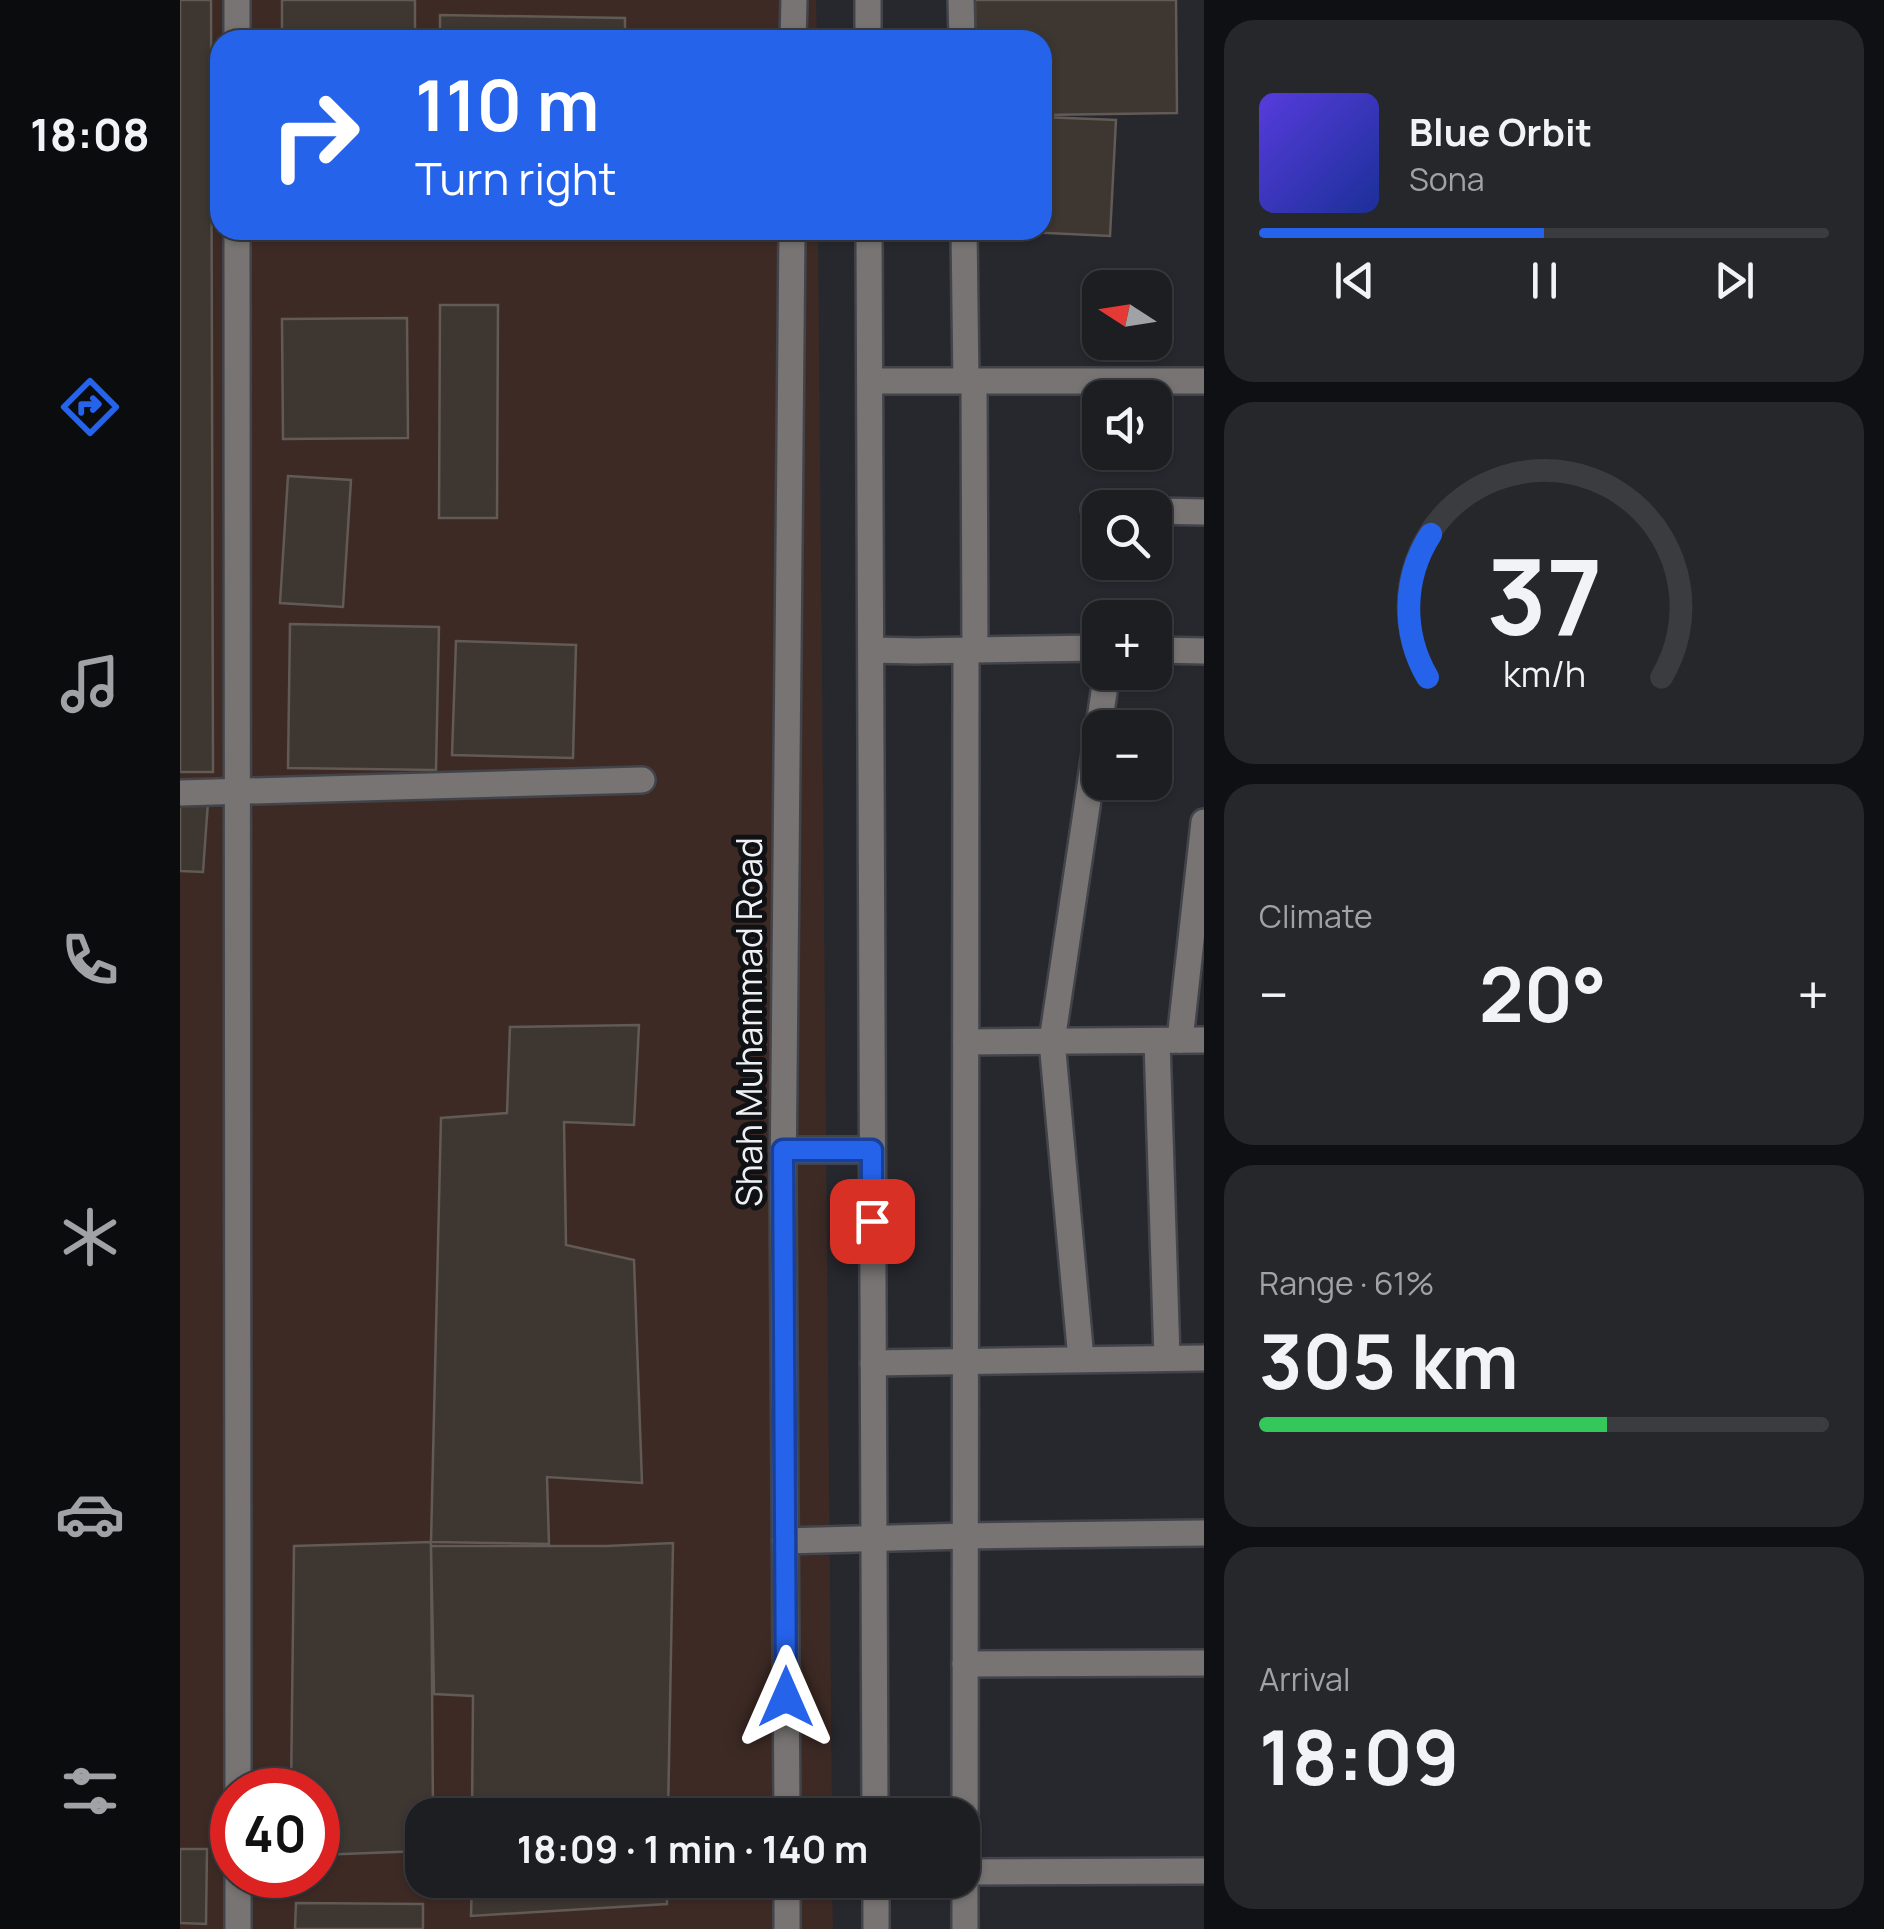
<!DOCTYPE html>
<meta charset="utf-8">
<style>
:root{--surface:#1c1e22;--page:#25272a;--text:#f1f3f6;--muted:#a0a2a5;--line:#3a3c40;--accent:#2563eb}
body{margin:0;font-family:Manrope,sans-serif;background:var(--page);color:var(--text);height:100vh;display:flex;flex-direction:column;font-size:38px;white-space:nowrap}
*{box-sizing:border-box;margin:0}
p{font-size:32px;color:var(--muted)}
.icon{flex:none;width:55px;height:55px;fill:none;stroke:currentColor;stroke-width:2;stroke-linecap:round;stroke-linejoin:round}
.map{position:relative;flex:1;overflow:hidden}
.side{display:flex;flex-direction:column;gap:20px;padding:20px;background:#0f1013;width:680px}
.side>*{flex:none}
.top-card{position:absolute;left:30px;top:30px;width:842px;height:210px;border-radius:30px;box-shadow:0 2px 8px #0004,0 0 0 2px var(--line);background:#2563eb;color:#fff;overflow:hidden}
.needle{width:65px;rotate:282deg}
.fabs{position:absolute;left:902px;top:270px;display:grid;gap:20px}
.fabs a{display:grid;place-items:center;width:90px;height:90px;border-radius:20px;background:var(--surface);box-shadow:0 2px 8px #0004,0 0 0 2px var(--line);font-size:50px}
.speed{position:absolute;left:30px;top:1768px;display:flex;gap:20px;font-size:50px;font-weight:700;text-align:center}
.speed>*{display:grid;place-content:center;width:130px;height:130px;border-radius:50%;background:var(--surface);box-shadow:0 2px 8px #0004,0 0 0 2px var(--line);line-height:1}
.speed .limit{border:15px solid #d22;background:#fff;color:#111}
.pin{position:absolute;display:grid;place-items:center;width:85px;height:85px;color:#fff;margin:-42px;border-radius:20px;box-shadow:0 5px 15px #0006}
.me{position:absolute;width:110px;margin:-55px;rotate:0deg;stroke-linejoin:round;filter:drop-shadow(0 0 8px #0008)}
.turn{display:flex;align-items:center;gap:35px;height:210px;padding:0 40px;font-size:45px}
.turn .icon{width:130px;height:130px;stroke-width:2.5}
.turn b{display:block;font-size:70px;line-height:85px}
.big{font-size:75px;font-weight:700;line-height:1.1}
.side .widget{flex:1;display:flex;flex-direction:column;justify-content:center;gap:15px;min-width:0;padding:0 35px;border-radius:30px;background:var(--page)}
.side .dial{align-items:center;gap:0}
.dial svg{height:260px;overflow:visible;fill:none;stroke:var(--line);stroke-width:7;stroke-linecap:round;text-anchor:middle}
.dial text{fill:var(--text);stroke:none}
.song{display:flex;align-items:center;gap:30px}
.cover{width:120px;height:120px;border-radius:15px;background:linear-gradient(135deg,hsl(250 70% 55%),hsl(230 70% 35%))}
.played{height:10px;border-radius:5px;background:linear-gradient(90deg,var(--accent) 50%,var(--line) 50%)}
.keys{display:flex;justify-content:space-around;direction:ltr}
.heat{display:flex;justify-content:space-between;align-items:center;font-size:55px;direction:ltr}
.charge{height:15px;border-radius:8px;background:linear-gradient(90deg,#34c759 61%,var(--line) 0)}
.trip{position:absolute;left:225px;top:1798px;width:575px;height:100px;border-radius:30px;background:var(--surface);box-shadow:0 2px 8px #0004,0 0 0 2px var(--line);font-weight:700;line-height:100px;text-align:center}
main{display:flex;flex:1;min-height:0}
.menu{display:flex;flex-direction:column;width:180px;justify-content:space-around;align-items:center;background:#0b0c0e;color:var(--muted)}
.menu .icon{width:70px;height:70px}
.menu .on{color:var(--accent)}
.menu b{font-size:45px;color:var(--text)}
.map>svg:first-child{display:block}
.industrial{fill:#3d2a25;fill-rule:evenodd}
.building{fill:#3d3631;stroke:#615a55;stroke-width:2.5}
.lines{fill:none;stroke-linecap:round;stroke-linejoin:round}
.minor-casing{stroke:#42444a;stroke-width:30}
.minor{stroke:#787474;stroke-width:25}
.route-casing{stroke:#184099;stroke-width:25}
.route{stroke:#2563eb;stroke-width:18}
.labels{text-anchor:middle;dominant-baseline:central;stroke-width:10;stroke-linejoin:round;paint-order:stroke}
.street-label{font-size:35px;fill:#eef0f4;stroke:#101114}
</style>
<main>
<nav class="menu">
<b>18:08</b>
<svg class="icon on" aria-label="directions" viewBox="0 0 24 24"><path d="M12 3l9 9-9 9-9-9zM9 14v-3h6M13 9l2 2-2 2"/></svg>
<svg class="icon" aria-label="music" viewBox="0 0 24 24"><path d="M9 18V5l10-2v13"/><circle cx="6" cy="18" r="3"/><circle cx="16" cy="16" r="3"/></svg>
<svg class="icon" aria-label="phone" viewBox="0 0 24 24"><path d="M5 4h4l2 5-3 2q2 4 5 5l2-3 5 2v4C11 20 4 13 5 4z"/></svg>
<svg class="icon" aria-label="climate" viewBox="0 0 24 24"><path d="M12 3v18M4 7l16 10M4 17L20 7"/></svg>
<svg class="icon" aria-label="car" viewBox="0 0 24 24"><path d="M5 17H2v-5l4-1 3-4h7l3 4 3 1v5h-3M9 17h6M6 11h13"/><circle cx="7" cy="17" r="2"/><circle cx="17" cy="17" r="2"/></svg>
<svg class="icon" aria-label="filters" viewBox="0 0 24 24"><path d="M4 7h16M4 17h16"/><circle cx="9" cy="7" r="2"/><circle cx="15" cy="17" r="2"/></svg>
</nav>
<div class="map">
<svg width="1024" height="1929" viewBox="0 0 1024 1929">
<rect width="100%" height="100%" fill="#26282e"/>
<!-- industrial -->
<path class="industrial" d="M0,0H636L637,40H40V230H638L652,1815H242V1880H652L653,1929H0ZM52,1790H138V1875H52Z"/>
<!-- building -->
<g class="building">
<path d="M0,0H31L33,772H0Z"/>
<rect x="102" y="0" width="133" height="40"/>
<path d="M795,0H996L997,113L862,115V40H795Z"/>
<path d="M260,15L445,18V40H260Z"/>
<path d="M862,117L936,120L930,236L825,231L862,230Z"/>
<path d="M260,305H318L317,518H259Z"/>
<path d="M227,318L228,438L103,439L102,319Z"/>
<path d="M108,476L171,480L163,607L100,603Z"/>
<path d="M110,624L259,627L256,770L108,768Z"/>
<path d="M276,641L396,645L393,758L272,755Z"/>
<path d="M0,788H29L23,872L0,871Z"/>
<path d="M459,1025L454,1125L384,1122L386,1245L454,1260L462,1483L367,1477L369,1544L251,1542L261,1118L327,1113L330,1027Z"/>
<path d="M251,1542L253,1815H242V1851L138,1855V1790H111L114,1546Z"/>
<path d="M493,1543L488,1815H292L293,1696L254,1694L251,1546H427Z"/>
<path d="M0,1849H27L26,1924L0,1923Z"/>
<path d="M292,1880H487V1904L291,1916Z"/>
<path d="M116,1903L243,1904V1929H115Z"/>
</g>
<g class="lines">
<defs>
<g id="minor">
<path d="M57,0V40"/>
<path d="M688,0V40"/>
<path d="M781,0L782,40"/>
<path d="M613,40L614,0"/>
<path d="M57,230L58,1790"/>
<path d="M689,230L695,1815"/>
<path d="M784,230L786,381"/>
<path d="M690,381H1024"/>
<path d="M794,381L795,650"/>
<path d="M914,509H920"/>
<path d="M975,511L1024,512"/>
<path d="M691,650L735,651L920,648"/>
<path d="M975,650L1024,651"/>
<path d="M0,793L462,780"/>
<path d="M1000,1040L1024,822"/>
<path d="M977,1041L987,1358"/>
<path d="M786,1042L1024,1040"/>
<path d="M603,1150H692"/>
<path d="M901,1359L872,1041L927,672"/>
<path d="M693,1363L1024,1358"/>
<path d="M605,1541L785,1536L1024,1533"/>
<path d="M785,1664L1024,1663"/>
<path d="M607,1815L603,1185L612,230"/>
<path d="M782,1872L1024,1871"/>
<path d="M607,1880V1929"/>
<path d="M696,1880V1929"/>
<path d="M58,1929V1875"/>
<path d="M785,1929L786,650"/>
</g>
</defs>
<!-- minor casing -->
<use href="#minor" class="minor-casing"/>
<!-- minor -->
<use href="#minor" class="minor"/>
</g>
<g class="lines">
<defs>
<path id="route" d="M606,1697L603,1150H692V1221"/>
</defs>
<!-- route casing -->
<use href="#route" class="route-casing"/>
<!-- route -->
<use href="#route" class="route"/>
</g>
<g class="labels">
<!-- street labels -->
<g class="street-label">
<text transform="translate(569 1022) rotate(-90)">Shah Muhammad Road</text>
</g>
</g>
</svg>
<div class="fabs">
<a><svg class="needle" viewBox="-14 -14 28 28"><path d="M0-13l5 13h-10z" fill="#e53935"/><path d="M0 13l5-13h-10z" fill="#a0a2a5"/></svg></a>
<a><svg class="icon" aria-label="sound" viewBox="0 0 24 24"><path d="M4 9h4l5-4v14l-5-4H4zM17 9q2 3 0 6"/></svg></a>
<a><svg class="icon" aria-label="search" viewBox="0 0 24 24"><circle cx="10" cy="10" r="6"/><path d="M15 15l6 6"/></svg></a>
<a>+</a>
<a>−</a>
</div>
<div class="speed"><div class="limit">40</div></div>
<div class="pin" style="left:692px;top:1221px;background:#d93025"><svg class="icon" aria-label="arrive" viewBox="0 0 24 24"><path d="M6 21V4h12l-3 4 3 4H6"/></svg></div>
<svg class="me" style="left:606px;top:1697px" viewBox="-20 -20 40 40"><path d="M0-17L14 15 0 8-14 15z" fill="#2563eb" stroke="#fff" stroke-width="4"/></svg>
<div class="trip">18:09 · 1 min · 140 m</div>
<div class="top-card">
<div class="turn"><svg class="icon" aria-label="right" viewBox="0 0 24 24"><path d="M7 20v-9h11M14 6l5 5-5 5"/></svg><div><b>110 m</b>Turn right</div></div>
</div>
</div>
<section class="side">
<div class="widget">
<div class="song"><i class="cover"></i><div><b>Blue Orbit</b><p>Sona</p></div></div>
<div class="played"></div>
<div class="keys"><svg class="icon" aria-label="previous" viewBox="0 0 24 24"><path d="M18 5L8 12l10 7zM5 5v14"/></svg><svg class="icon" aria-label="pause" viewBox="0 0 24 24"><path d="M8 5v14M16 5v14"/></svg><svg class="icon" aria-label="next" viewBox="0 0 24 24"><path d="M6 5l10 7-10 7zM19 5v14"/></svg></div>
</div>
<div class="widget dial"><svg viewBox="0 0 100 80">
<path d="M14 69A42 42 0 1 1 86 69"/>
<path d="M14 69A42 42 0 0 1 15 25" stroke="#2563eb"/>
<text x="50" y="56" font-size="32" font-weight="700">37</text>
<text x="50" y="72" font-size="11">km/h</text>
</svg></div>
<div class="widget"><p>Climate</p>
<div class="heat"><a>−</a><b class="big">20°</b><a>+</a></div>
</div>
<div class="widget"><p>Range · 61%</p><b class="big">305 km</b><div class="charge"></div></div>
<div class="widget"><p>Arrival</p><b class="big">18:09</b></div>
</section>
</main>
